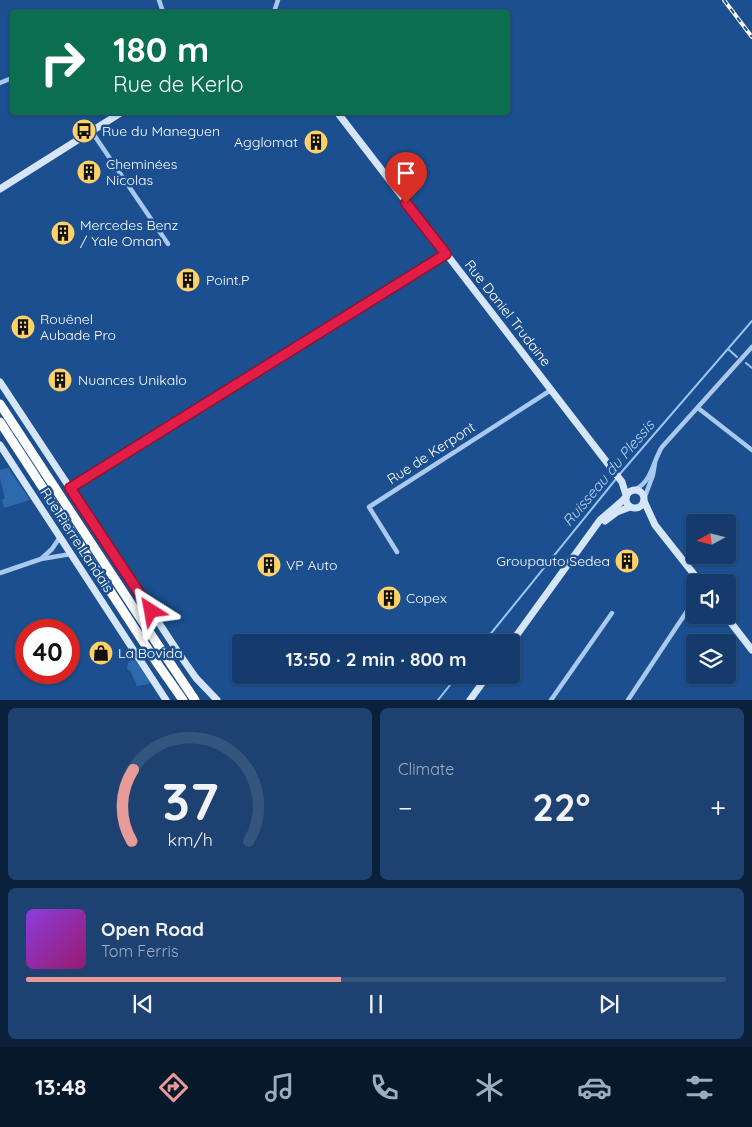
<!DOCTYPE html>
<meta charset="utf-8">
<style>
:root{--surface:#143b6b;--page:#1d4271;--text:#f1f3f6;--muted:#9dadc1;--line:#33557e;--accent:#e69b98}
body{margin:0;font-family:Quicksand,sans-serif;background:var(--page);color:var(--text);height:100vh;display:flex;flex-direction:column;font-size:19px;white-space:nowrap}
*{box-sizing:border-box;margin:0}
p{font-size:16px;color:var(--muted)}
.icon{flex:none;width:28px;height:28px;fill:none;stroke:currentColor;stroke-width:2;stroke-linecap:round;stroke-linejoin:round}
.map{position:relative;height:700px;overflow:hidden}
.details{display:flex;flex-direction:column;gap:8px;padding:8px;background:#0b203b;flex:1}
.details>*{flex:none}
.guide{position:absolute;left:10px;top:10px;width:500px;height:105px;border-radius:5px;box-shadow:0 1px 4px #0004,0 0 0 1px var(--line);background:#0b6e4f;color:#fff;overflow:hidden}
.needle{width:32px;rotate:263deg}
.buttons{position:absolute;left:686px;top:514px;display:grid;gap:10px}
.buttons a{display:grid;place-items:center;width:50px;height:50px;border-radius:5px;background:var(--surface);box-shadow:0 1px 4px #0004,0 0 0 1px var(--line);font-size:25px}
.speed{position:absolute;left:15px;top:619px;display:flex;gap:10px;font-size:25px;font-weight:700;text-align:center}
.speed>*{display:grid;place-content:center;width:65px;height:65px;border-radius:50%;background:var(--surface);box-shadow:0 1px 4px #0004,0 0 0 1px var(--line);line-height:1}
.speed .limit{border:8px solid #d22;background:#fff;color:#111}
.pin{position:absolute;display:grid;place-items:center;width:42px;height:42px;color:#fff;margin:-51px -21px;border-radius:50% 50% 50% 0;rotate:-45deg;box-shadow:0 0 5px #0007}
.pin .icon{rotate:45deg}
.me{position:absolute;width:55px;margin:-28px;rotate:326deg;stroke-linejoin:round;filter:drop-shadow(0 0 4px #0008)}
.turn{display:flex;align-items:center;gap:18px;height:105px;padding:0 20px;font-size:22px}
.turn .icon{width:65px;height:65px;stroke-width:2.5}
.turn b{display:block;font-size:35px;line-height:42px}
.big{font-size:38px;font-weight:700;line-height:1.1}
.details .widget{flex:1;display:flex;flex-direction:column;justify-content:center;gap:8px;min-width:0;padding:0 18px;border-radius:8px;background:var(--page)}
.details .dial{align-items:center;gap:0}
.dial svg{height:130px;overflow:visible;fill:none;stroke:var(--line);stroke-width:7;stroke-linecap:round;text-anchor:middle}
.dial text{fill:var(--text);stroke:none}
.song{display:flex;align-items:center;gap:15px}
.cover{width:60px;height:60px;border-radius:8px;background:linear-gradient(135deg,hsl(270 70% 55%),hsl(320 70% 35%))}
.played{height:5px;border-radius:2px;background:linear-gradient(90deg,var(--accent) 45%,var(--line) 45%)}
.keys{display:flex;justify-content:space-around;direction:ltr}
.heat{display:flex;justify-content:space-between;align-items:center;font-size:28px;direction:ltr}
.details .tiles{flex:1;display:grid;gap:8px;grid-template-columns:1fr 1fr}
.widget:last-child{grid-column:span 2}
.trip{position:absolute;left:232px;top:634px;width:288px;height:50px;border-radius:5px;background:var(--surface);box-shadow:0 1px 4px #0004,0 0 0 1px var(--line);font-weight:700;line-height:50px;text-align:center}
.tab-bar{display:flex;height:80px;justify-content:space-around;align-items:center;background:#08182b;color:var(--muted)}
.tab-bar .icon{width:35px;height:35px}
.tab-bar .on{color:var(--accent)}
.tab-bar b{font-size:22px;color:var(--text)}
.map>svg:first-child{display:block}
.green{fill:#2e69ad}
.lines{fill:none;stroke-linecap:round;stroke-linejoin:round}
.stream{stroke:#9cc4f0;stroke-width:2}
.street{stroke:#a9c9ee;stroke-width:4.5}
.secondary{stroke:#d6e6fa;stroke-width:7}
.highway{stroke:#fff;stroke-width:9}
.rail-casing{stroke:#fff;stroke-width:4}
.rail{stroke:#1b4f8f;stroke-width:2;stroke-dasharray:5.5;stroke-linecap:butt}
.route-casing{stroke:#92132f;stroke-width:12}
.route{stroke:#e11d48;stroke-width:9}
.labels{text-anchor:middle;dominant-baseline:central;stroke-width:5;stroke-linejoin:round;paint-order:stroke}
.poi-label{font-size:14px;fill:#fff;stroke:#1b4f8f;text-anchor:start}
.street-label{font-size:14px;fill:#fff;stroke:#1b4f8f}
.water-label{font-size:15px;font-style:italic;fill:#b5d3f5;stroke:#1b4f8f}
</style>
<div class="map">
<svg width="752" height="700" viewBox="0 0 752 700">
<rect width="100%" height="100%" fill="#1b4f8f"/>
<!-- green -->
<g class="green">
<path d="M8,468L30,500L4,508L2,500L5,498L0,478V470Z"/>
<path d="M133,657L150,682L149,684L137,686L130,670L127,669L128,663Z"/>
</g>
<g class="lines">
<!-- stream -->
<g class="stream">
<path d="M728,349L737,357"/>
<path d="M746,363L752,368"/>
<path d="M619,475L752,321"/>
<path d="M484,642L616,479"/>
<path d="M438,700L458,675"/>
</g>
<!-- street -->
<g class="street">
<path d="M159,0L163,12"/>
<path d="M274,12L278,0"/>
<path d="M0,83L12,78"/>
<path d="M92,132L168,244"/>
<path d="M698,408L752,450"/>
<path d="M70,488L446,254"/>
<path d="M636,489C652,481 653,461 662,447L752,347"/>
<path d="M644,499L653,475L655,463"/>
<path d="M397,552L369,507L551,390"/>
<path d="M42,558L52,549L60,537"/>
<path d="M0,573L41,559L71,554"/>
<path d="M551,700L612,613"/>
<path d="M628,700L695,599"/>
</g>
<!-- secondary -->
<g class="secondary">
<path d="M337,112L622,482L626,495"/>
<path d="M0,189L122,112"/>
<path d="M0,382L182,658L196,678L217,700"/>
<path d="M0,445L166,700"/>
<circle cx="635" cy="499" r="9"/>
<path d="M644,501L655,525L700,582"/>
<path d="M605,521L617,512L630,507"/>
<path d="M725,615L752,650"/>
<path d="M511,643L600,520L621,502L626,497"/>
<path d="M470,700L488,675"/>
</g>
<!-- highway -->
<g class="highway">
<path d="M0,404L158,645L195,700"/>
<path d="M0,422L159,666L183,700"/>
</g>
<defs>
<path id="rail" d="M724,0L752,37"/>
</defs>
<!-- rail casing -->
<use href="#rail" class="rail-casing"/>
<!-- rail -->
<use href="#rail" class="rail"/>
</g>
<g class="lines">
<defs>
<path id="route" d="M151,611L70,488L446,254L406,203"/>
</defs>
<!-- route casing -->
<use href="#route" class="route-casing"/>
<!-- route -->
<use href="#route" class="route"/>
</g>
<!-- icons -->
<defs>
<symbol id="bus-disc" viewBox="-11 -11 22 22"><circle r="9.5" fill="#ffd166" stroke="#1b4f8f"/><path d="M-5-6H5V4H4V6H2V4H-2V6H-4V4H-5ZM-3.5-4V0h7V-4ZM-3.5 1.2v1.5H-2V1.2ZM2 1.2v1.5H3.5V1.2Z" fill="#111"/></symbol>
<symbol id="building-disc" viewBox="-11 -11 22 22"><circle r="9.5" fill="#ffd166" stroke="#1b4f8f"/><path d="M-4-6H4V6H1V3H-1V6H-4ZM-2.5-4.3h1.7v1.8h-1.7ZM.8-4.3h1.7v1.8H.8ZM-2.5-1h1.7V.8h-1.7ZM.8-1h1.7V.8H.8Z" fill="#111"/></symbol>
<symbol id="shop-disc" viewBox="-11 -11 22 22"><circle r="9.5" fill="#ffd166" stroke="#1b4f8f"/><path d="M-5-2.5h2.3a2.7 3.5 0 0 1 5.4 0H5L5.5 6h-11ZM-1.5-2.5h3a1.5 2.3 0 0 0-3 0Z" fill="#111"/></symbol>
</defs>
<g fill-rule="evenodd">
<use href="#bus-disc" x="70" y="117" width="28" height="28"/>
<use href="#building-disc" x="302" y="128" width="28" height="28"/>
<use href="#building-disc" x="75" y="158" width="28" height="28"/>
<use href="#building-disc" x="49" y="219" width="28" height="28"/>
<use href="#building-disc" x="174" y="266" width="28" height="28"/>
<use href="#building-disc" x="9" y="313" width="28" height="28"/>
<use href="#building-disc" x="46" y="366" width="28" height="28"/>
<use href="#building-disc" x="613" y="547" width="28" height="28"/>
<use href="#building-disc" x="255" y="551" width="28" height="28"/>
<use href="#building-disc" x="375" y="584" width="28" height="28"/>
<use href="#shop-disc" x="87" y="639" width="28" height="28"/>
</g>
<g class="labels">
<!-- poi labels -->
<g class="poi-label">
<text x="102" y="131">Rue du Maneguen</text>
<text x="298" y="142" text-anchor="end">Agglomat</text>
<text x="106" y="164">Cheminées<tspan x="106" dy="16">Nicolas</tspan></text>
<text x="80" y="225">Mercedes Benz<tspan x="80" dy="16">/ Yale Oman</tspan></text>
<text x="206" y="280">Point.P</text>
<text x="40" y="319">Rouënel<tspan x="40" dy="16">Aubade Pro</tspan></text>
<text x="78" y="380">Nuances Unikalo</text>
<text x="610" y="561" text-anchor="end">Groupauto Sedea</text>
<text x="286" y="565">VP Auto</text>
<text x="406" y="598">Copex</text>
<text x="118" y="653">La Bovida</text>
</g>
<!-- street labels -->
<g class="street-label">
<text transform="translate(508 313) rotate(52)">Rue Daniel Trudaine</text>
<text transform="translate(431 453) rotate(-33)">Rue de Kerpont</text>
<text transform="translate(77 540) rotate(57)">Rue Pierre Landais</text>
</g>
<!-- water labels -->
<g class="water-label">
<text transform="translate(608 473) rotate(-50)">Ruisseau du Plessis</text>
</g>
</g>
</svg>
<div class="buttons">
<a><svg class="needle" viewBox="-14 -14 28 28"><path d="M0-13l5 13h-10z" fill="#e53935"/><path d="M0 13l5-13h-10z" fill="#9dadc1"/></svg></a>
<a><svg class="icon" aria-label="sound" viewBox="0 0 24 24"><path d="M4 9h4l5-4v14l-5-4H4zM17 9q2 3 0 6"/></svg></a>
<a><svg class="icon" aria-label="layers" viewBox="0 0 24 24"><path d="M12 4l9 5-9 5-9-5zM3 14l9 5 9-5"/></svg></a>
</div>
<div class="speed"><div class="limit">40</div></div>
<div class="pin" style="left:406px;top:203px;background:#d93025"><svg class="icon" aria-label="arrive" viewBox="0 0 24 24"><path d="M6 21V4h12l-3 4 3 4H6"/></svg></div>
<svg class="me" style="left:151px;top:611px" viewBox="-20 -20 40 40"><path d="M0-17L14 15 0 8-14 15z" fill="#e11d48" stroke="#fff" stroke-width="4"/></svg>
<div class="trip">13:50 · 2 min · 800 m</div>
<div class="guide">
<div class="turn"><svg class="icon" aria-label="right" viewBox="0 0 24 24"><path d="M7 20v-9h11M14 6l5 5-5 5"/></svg><div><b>180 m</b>Rue de Kerlo</div></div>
</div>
</div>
<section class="details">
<div class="tiles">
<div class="widget dial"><svg viewBox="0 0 100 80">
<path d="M14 69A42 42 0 1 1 86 69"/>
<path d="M14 69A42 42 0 0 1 15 25" stroke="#e69b98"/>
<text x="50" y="56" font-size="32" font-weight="700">37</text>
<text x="50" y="72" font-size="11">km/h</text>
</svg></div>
<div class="widget"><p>Climate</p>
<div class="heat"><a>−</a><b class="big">22°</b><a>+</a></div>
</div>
<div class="widget">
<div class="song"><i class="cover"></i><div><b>Open Road</b><p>Tom Ferris</p></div></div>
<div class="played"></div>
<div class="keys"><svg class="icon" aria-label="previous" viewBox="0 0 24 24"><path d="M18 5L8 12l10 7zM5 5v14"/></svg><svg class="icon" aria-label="pause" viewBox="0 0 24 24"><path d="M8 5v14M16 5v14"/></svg><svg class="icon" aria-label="next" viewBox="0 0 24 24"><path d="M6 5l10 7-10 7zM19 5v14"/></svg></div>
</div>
</div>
</section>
<nav class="tab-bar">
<b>13:48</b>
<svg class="icon on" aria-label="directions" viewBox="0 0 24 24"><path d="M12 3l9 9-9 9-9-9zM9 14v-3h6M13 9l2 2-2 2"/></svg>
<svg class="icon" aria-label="music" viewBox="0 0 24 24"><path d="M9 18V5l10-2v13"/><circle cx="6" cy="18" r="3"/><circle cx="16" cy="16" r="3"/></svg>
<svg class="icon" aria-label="phone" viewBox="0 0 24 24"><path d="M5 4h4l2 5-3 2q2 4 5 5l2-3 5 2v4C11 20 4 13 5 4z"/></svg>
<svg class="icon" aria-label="climate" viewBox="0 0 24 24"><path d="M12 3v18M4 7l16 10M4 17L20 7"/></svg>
<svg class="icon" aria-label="car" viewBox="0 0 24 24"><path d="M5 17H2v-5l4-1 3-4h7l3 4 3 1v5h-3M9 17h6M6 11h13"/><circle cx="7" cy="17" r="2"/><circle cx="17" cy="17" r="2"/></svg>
<svg class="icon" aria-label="filters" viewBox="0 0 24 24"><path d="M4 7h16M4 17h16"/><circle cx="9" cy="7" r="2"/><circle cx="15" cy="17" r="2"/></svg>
</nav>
